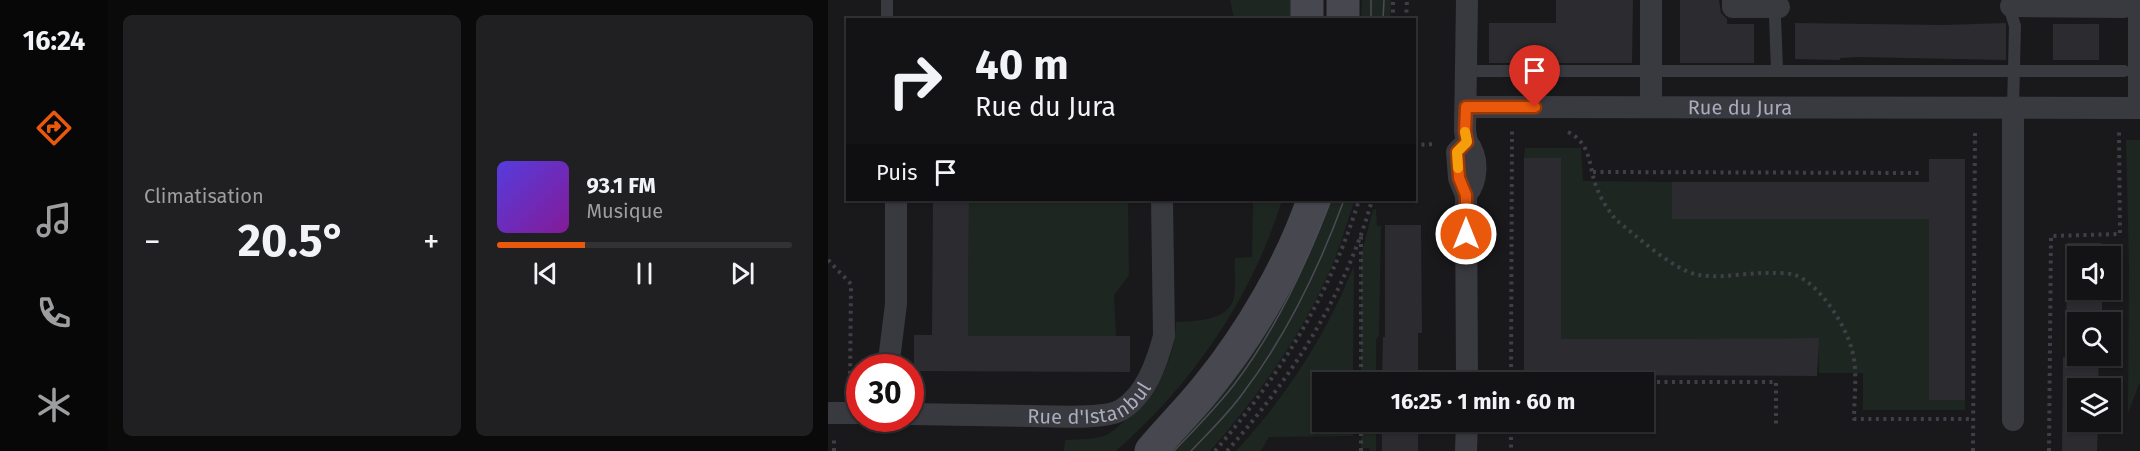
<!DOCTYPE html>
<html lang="fr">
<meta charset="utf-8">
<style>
:root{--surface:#131214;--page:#202022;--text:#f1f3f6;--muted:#9d9ea0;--line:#323234;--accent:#ea580c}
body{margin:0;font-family:"Fira Sans",sans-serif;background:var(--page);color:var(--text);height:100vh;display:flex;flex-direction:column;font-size:22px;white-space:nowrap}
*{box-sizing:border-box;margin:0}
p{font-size:20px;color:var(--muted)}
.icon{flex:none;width:33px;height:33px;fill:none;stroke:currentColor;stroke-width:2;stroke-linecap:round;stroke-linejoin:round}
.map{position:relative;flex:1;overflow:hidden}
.drawer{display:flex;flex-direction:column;gap:15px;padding:15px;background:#0a0a0b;width:720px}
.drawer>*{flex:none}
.guide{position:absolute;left:18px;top:18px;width:570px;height:183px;border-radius:0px;box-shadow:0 2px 4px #0004,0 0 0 2px var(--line);background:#131214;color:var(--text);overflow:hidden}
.tools{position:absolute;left:1239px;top:246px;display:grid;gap:12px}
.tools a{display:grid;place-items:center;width:54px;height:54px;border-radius:0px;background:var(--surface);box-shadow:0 2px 4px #0004,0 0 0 2px var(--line);font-size:30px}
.speed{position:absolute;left:18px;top:354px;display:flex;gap:12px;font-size:30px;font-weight:700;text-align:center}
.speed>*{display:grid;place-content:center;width:78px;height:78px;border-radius:50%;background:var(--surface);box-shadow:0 2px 4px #0004,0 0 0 2px var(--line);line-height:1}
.speed .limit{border:9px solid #d22;background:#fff;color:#111}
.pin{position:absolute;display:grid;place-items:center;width:51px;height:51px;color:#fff;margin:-62px -26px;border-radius:50% 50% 50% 0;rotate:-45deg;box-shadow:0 0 6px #0007}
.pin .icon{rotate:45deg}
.me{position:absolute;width:66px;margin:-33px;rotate:0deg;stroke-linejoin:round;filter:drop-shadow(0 0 4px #0008)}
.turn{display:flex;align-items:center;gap:21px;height:126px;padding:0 30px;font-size:27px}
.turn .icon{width:78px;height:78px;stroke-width:2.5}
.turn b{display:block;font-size:42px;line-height:51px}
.then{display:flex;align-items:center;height:57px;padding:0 30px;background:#0003;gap:12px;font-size:22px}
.big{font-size:45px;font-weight:700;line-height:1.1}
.drawer .tile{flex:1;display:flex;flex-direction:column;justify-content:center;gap:9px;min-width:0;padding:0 21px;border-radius:9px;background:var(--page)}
.song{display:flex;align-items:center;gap:18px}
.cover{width:72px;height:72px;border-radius:9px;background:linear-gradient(135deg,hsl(250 70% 55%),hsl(290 70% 35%))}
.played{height:6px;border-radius:3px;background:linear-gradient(90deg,var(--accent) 30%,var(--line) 30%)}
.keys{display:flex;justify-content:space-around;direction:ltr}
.heat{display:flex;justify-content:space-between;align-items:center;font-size:33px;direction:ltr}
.drawer .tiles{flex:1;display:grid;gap:15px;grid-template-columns:repeat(2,1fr)}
.trip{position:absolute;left:484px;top:372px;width:342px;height:60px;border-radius:0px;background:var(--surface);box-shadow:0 2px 4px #0004,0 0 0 2px var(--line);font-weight:700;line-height:60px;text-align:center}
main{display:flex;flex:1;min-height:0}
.tab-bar{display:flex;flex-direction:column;width:108px;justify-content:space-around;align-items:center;background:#080708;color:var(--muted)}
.tab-bar .icon{width:42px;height:42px}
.tab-bar .selected{color:var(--accent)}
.tab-bar b{font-size:27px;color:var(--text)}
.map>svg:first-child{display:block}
.green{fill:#1e2621}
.building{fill:#2c2b2f}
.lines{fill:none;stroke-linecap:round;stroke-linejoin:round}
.path{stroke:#3f3f47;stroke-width:4;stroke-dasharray:3 4.5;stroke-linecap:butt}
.lane{stroke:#393940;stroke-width:12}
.street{stroke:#393940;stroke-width:22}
.secondary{stroke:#474750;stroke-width:33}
.tram{stroke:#4c4c55;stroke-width:1.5}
.route-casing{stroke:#983908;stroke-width:15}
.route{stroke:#ea580c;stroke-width:10}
.slow{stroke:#f59e0b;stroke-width:10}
.labels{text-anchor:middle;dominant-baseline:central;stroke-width:6;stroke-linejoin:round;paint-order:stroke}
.street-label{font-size:20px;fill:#aaabbb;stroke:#141316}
</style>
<main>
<nav class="tab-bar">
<b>16:24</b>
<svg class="icon selected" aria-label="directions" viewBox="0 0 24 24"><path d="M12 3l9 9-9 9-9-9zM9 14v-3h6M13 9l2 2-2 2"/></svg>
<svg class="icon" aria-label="music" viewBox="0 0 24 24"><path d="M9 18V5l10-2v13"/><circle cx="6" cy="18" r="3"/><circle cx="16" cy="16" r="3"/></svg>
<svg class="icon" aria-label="phone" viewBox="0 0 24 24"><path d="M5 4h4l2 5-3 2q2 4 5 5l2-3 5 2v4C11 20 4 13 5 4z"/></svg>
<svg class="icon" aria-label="climate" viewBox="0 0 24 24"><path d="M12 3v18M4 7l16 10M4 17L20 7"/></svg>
</nav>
<section class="drawer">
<div class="tiles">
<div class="tile"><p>Climatisation</p>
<div class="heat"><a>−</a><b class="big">20.5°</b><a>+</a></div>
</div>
<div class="tile">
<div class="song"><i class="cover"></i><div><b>93.1 FM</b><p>Musique</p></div></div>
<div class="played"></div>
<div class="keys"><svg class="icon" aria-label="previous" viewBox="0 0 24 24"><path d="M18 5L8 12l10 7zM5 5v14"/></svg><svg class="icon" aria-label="pause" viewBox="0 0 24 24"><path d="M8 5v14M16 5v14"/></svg><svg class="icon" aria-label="next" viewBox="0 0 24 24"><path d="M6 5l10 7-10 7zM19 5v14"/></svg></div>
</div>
</div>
</section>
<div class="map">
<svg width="1312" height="451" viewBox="0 0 1312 451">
<rect width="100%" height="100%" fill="#19181b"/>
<!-- green -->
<g class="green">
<path d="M402,0H467V19H406Z"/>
<path d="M534,0H563L562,19H533Z"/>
<path d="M1298,140H1312V382L1300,413L1301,267Z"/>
<path d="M697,148H753L755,181L844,182V219H1090L1101,210V400H1137V410H1035V373H991L990,338L743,339L733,348V158H696Z"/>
<path d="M141,200H300L301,275L286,295L288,336H135L140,328Z"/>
<path d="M425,200H454C425,296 364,385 288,451H236L237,440C249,439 267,440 278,435C283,433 288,428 293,424C325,399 347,363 348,322C367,321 401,321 406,297C408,285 406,270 407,258L424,257Z"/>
<path d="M495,200H527C520,218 515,238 508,256C479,328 433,393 382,451H337Z"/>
<path d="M548,209L549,226H553L551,335L548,340V382H533V255L545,210Z"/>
<path d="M526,266L525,382H495V422H525V436L441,437L433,451H408C446,410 480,362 505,312C513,297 519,281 526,266Z"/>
<path d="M533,422H548V451H542L541,448H533Z"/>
</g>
<!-- building -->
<g class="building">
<path d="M728,0H805L804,63H661V23H728Z"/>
<path d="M852,0H891L893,13L899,19V24H926V63H852Z"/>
<path d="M967,23L1115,25L1178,23V60L1031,57L1012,58V60L967,59Z"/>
<rect x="1225" y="24" width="46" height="36"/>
<path d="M696,158H733V339L991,338L989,376L732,375V382H696Z"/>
<path d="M1101,159H1137V400H1101V219H844V182H1101Z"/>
<path d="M105,200H141L140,336H302V372L86,371V335H104Z"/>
<path d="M557,225H593L594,333H590V382H554L555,337H557Z"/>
<path d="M1239,243H1274V256H1250V290H1274V322H1250V356H1271L1270,388H1250V422H1270L1269,451H1234L1235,357H1238Z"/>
<rect x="554" y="422" width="36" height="29"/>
</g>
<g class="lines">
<!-- path -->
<g class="path">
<path d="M565,20V0"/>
<path d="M578,20L579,0"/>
<path d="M740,132C765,144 760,169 770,191C774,201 781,211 788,220C809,236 846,271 871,275C895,279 920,272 944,273C951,273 961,273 967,275C992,284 1018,326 1024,350C1030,372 1026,396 1026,419H1145"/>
<path d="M586,145L607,144"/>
<path d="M765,172L1093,173"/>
<path d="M0,260L23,284L22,384H32"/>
<path d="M533,382V236"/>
<path d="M683,382L684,131"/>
<path d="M739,382H948V425"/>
<path d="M683,422V451"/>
<path d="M6,451V437"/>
<path d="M387,451C453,374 501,297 531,200"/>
<path d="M399,451C463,379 518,294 544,200"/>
<path d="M533,451V422"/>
<path d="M1145,451L1147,132"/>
<path d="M1221,451L1223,236L1292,234L1291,132"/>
</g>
<!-- lane -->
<g class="lane">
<path d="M1180,3L1187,26L1185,108"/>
<path d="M59,20V0"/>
<path d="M949,70L947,17L953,4"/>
<path d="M638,71H1296"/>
</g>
<!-- street -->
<g class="street">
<path d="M639,0L637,131L639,142"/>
<path d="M823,0V107"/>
<path d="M905,0V7H951"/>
<path d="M1183,6L1296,7"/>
<path id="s1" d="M638,107L1312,108"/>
<path d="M1311,108V0"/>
<path d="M638,195C650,181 651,157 639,142L629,152L631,178L638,195L639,382"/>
<path d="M60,368L68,304V200"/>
<path d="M0,413H32"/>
<path id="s2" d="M82,414C122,415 162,415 202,416C223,416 276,420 293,410C318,395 329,362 336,336L334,200"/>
<path d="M1185,420V108"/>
<path d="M638,451L639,422"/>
</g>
<!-- secondary -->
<g class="secondary">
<path d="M479,0V20"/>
<path d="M515,20V0"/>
<path d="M323,451C341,429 362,409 380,386C423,333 463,264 485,200"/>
</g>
<!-- tram -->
<g class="tram">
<path d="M543,20V0"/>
<path d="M555,20L556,0"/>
<path d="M346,451C366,430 387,409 405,386C448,330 478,265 503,200"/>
<path d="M363,451C381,432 400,414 415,393C459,335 491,268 516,200"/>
</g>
</g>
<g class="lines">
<defs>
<path id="route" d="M638,234V195L631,178L629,152L639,142L637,131L638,107H707"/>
</defs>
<!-- route casing -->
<use href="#route" class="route-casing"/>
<!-- route -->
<use href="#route" class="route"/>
<!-- slow -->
<path class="slow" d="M630,168L629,152L639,142L637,132"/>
</g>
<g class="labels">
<!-- street labels -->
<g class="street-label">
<text stroke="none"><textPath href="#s1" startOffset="274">Rue du Jura</textPath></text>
<text stroke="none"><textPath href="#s2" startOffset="183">Rue d'Istanbul</textPath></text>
</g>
</g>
</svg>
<div class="tools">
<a><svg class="icon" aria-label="sound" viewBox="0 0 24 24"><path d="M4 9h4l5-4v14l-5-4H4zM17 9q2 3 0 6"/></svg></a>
<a><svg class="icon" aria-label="search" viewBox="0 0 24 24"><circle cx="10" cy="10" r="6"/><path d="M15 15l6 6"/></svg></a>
<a><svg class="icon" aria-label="layers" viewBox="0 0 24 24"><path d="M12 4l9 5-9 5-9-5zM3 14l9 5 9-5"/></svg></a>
</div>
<div class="speed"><div class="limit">30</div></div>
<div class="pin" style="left:707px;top:107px;background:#d93025"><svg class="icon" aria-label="arrive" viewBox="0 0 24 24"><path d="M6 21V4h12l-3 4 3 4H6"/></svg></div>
<svg class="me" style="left:638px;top:234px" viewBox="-20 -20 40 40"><circle r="17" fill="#ea580c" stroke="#fff" stroke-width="3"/><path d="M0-11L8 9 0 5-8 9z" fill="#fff"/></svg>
<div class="trip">16:25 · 1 min · 60 m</div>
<div class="guide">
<div class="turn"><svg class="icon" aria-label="right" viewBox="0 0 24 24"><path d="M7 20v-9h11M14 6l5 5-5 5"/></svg><div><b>40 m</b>Rue du Jura</div></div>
<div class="then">Puis<svg class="icon" aria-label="arrive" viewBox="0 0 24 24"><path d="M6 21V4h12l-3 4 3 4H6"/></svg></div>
</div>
</div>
</main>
